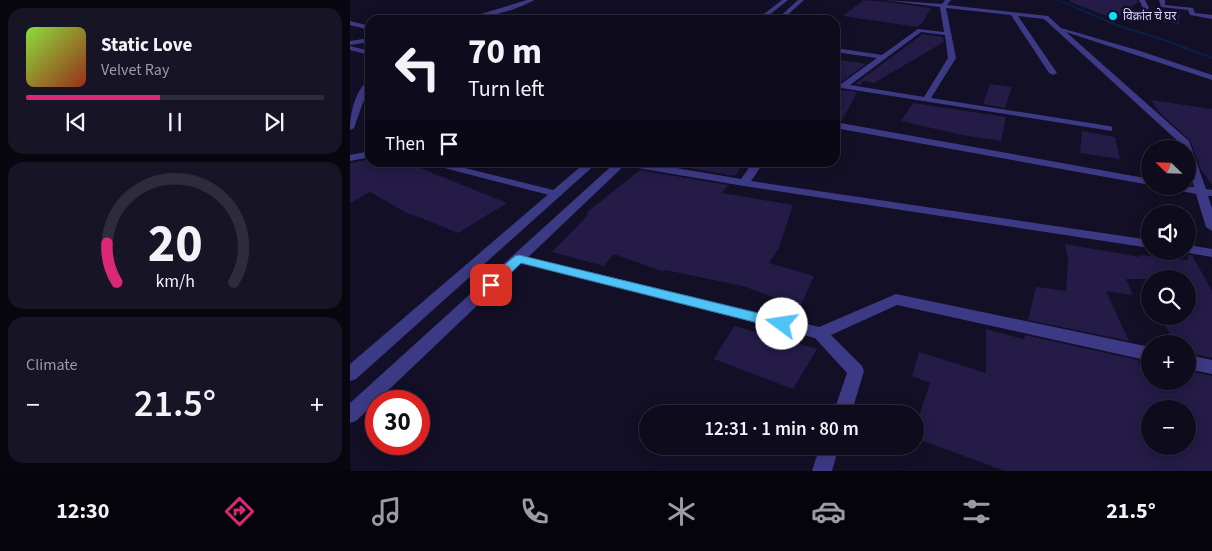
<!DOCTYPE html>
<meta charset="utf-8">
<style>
:root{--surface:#0e0b1c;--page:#171425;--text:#f1f3f6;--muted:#9b9ba3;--line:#2e2b3b;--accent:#db2777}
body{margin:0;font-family:"Source Sans 3","Noto Sans Devanagari",sans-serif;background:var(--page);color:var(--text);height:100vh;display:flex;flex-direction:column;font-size:19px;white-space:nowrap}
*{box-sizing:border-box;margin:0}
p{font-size:16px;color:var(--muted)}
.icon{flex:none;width:28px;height:28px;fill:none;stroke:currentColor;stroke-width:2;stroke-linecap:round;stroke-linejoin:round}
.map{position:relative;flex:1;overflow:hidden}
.drawer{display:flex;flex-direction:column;gap:8px;padding:8px;background:#08060f;width:350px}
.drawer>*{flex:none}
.hud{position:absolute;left:15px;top:15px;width:475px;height:152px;border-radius:15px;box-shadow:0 2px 12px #0003,0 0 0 1px var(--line);background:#0e0b1c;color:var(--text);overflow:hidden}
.needle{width:32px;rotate:293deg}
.tools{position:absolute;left:791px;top:140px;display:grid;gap:10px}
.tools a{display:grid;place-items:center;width:55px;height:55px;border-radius:50%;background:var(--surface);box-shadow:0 2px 12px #0003,0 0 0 1px var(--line);font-size:25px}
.speed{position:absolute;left:15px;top:390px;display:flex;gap:10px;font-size:25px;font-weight:700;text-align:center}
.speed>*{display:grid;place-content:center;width:65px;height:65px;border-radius:50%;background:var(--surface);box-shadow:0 2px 12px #0003,0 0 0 1px var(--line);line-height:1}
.speed .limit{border:8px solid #d22;background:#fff;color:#111}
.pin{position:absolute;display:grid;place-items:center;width:42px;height:42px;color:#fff;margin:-21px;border-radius:10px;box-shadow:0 2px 8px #0006}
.me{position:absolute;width:55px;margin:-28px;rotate:284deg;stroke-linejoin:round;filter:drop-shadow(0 0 4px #0008)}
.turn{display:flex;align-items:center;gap:18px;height:105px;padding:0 20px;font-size:22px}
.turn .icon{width:65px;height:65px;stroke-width:2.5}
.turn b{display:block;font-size:35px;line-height:42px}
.then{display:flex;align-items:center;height:48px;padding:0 20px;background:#0003;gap:10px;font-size:19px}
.big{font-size:38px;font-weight:600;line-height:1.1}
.drawer .card{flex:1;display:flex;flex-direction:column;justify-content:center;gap:8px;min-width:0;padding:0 18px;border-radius:15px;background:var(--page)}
.drawer .dial{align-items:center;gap:0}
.dial svg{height:130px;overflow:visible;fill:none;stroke:var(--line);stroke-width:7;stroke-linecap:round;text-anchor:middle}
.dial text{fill:var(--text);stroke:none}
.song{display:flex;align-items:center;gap:15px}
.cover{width:60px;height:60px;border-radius:8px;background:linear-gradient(135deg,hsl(90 70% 55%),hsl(10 70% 35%))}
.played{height:5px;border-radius:2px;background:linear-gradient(90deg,var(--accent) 45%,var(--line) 45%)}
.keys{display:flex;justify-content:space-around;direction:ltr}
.heat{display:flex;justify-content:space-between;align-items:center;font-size:28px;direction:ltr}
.trip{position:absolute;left:289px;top:405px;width:285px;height:50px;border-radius:25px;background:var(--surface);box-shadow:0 2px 12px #0003,0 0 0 1px var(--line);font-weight:600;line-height:50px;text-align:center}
.tab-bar{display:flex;height:80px;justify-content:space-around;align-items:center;background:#06040b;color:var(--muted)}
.tab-bar .icon{width:35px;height:35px}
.tab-bar .on{color:var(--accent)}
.tab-bar b{font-size:22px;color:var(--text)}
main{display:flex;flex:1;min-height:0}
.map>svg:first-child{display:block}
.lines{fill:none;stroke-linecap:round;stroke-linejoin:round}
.stream{fill:#0a1f44;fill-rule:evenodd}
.building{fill:#241b47;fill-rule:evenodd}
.service{fill:#3d3a85;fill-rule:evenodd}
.minor{fill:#3d3a85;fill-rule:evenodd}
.tertiary{fill:#3d3a85;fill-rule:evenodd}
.route{fill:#4fc3f7;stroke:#337fa1}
.poi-dot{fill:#00e5ff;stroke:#130f26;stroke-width:2}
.labels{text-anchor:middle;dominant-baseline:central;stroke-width:5;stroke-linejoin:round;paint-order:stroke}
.far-poi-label{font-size:12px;fill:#d9d4ff;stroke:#130f26;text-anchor:start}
</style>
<main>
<section class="drawer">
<div class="card">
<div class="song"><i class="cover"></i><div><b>Static Love</b><p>Velvet Ray</p></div></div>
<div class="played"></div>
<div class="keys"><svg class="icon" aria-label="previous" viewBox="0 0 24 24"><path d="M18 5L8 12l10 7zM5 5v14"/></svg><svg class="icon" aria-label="pause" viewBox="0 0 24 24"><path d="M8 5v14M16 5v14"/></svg><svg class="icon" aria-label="next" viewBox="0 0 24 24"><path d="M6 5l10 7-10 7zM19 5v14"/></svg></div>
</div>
<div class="card dial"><svg viewBox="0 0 100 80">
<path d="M14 69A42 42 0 1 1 86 69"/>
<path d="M14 69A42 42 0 0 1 8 45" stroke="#db2777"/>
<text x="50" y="56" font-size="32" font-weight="700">20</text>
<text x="50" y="72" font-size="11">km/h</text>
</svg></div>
<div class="card"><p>Climate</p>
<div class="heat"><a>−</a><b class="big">21.5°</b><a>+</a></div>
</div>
</section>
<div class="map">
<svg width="862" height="471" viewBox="0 0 862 471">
<rect width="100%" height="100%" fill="#130f26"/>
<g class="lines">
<!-- stream -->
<path class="stream" d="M706,0H710L770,25L818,40L862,57V59L816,42L768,27Z"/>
</g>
<!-- building -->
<g class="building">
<path d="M514,0L545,3L581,8L572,23L567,27L493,16Z"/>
<path d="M720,0H787L788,2L765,19L720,2Z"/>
<path d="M810,9L830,11L829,24L808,21Z"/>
<path d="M573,34L593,37L594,42L524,83L513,81L511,85L505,84Z"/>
<path d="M485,59L516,64L491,82L485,81Z"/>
<path d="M640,84L662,87L655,108L633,104Z"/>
<path d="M485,89L507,92L492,121L485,120Z"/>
<path d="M801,100L862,109V185L851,170L840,140L810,113Z"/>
<path d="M563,103L656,117L651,141L612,135L551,121Z"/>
<path d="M732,131L765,137L770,159L730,153Z"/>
<path d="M16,160H20V162L63,165L157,203L108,233L61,214L60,215L20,192L0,203V163Z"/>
<path d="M305,162H395L385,176Z"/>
<path d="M290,170L378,185L372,193L443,205L429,248L419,263L464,276L450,307L393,286L315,270L314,272L264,254L254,266L202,252L239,214L236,213Z"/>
<path d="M715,244L790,257L789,255L838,260V255H842L862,291V358L838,353V344H825L810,316H838V279H776L783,295L756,291L779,341L678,320L686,287L716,291L718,259Z"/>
<path d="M384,326L467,349L443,389L364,359Z"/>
<path d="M636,329L674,339L675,335L788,360L789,363L800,366V381H838V374L842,375L840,371L862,376V471H655L565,438V428L580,383L562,376L569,352L636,373ZM800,409H838V446H800Z"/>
</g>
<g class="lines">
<!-- service -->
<g class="service">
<path d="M177,0H184C167,10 131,20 111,20Z"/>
<path d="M0,21L20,26V30L0,25Z"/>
<path d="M20,38V42L0,45V41Z"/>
<path d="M0,46L20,51V55L0,50Z"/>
<path d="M20,80V87L17,91L4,128L0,130C0,115 5,88 20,80Z"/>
</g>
<!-- minor -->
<g class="minor">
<path d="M534,0L592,4L595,0H601L597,5L698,16L711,28L787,50L862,75V80L716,32L839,141L856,189L862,190V196H858L862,208V231L856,227L846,194L822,189L817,186L844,187L838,165V149H833L831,144L694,19L668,16L707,73L703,75L699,73L661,15L596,8L606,58L581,98L759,126L762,127V131L485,87V83L491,84L527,58L485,52V48L532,55L568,29L594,32L590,7ZM571,32L595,35L598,58L574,97L500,85Z"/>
<path d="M789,0H795L799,8L789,22L786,20L793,8Z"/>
<path d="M809,0H815V5L843,8L845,13L862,15V19L840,15L838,10L811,7Z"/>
<path d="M485,122L800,179V185L485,128Z"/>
<path d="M20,151V157L0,161V155Z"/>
<path d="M71,162H91L211,192L213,194L207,197Z"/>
<path d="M265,162H291L391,179L403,162H414L401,181L800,240V248L394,186L270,165Z"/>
<path d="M838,245L862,249V257L833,252L838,251Z"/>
<path d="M169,255L469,327L546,294L800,347V361L547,305L481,335L512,366L514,371L501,414H483L497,373L465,338L164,262L162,259L164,256Z"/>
<path d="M838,355L862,360V374L838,369Z"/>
<path d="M470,446H489L482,471H462Z"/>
</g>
<!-- tertiary -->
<g class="tertiary">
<path d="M432,0H438L413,20H406Z"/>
<path d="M448,0H454L432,20H426Z"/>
<path d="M236,162H248L6,379L0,381V364Z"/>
<path d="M266,162H278L6,421L0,423V403Z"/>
</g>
</g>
<!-- route -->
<path class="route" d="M169,255L432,319L437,320L439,324L437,328L432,329L171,263L145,288H136L135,285L136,281L165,256Z"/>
<!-- markers -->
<circle class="poi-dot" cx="763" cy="16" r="5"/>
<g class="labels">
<!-- far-poi labels -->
<g class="far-poi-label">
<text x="773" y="16">विक्रांत चे घर</text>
</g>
</g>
</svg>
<div class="tools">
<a><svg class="needle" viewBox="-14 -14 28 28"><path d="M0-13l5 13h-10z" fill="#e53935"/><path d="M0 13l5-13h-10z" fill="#9b9ba3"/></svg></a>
<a><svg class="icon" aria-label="sound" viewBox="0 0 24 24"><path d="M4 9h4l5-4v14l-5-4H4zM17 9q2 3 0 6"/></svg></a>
<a><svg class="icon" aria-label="search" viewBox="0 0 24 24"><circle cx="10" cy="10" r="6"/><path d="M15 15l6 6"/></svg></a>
<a>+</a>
<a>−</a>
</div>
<div class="speed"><div class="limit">30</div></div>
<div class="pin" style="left:141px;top:285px;background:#d93025"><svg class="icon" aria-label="arrive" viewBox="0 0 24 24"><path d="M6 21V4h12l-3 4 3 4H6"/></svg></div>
<svg class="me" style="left:432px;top:324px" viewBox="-20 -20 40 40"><circle r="19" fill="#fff"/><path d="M0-13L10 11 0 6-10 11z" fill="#4fc3f7"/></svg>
<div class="trip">12:31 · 1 min · 80 m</div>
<div class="hud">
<div class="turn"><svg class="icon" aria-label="left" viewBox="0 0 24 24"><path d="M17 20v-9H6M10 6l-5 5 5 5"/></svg><div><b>70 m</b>Turn left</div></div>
<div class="then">Then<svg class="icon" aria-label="arrive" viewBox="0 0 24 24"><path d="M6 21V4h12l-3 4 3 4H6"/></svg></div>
</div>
</div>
</main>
<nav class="tab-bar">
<b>12:30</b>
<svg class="icon on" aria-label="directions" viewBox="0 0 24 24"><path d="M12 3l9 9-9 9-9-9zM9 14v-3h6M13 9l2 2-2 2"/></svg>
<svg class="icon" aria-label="music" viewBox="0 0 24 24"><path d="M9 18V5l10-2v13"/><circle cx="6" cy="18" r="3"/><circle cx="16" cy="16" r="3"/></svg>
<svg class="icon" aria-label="phone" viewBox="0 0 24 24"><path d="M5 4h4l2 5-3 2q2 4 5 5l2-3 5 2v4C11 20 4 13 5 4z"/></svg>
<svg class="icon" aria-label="climate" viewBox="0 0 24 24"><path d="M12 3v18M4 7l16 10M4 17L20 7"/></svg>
<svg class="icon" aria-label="car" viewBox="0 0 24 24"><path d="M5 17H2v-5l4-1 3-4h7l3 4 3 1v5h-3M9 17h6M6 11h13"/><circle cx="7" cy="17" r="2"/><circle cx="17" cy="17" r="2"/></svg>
<svg class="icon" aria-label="filters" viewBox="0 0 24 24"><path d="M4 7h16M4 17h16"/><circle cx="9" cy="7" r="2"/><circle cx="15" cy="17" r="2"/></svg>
<b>21.5°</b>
</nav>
